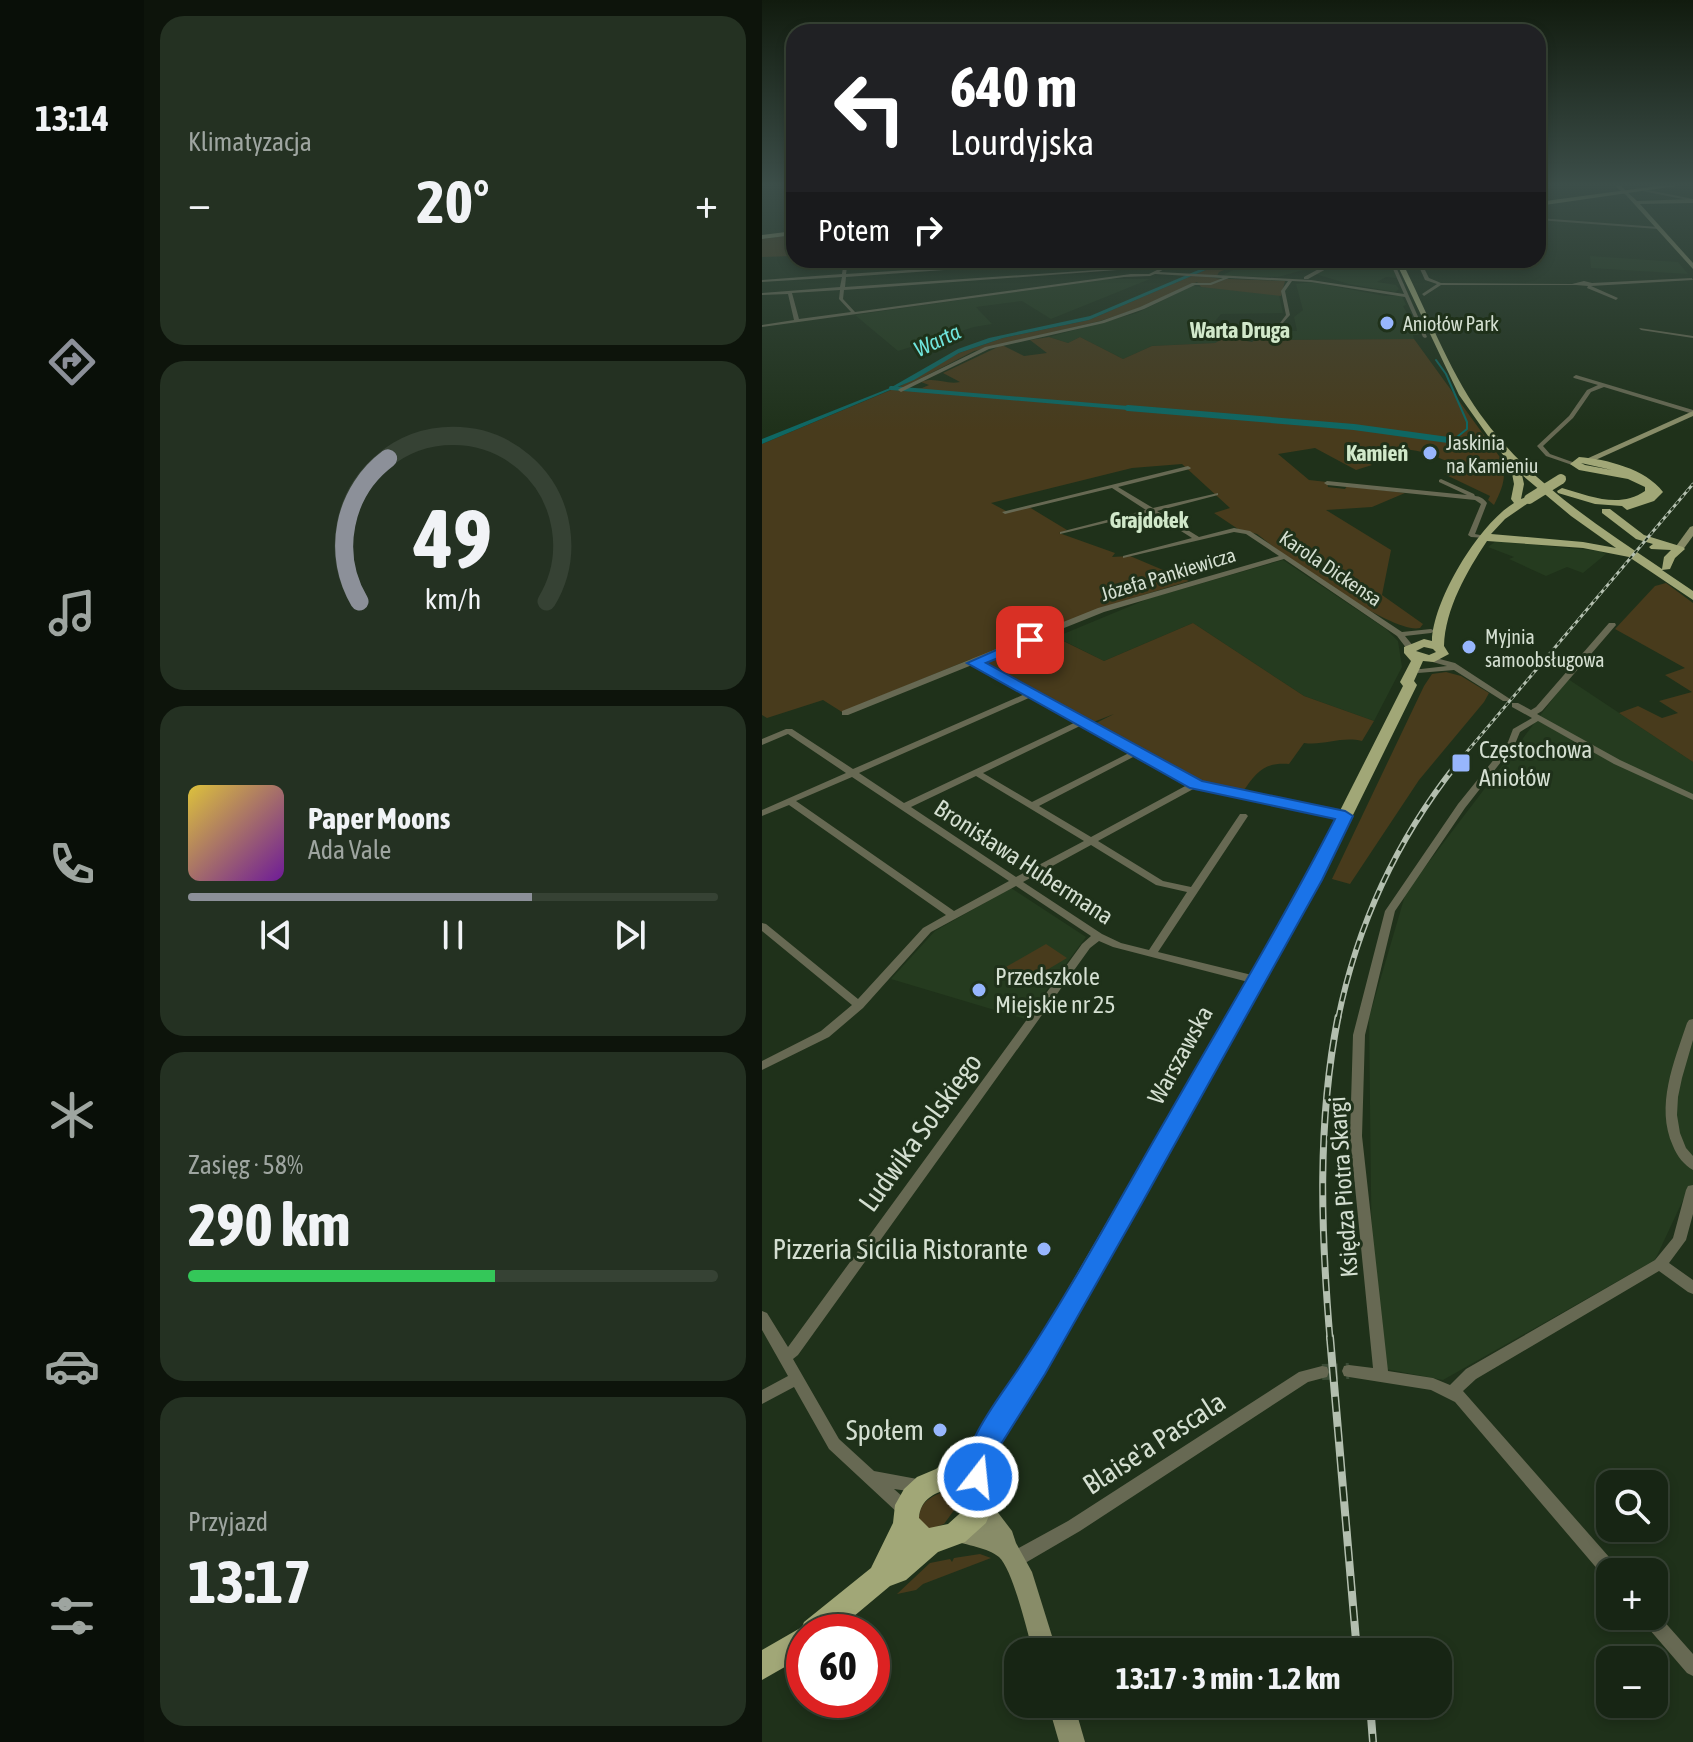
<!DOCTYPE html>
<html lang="pl">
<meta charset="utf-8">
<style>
:root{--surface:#172514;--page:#243122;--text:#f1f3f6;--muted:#9ea5a0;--line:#364234;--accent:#8c9099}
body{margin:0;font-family:"Asap Condensed",sans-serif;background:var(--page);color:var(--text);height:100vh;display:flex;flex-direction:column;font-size:30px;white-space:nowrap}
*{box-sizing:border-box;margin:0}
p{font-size:26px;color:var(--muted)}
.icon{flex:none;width:44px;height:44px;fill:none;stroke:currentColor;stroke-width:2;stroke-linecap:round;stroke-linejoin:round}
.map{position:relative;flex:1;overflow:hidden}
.sheet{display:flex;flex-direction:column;gap:16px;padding:16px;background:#0d140b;width:618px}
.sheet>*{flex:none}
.banner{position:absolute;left:24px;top:24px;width:760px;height:244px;border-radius:24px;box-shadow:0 4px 12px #0003,0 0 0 2px var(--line);background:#202124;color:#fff;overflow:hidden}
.tools{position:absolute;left:834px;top:1470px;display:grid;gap:16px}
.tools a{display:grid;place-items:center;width:72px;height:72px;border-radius:16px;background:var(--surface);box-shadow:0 4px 12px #0003,0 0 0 2px var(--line);font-size:40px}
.speed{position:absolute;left:24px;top:1614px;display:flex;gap:16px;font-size:40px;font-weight:700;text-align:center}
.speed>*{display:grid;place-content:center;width:104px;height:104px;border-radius:50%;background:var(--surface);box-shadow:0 4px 12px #0003,0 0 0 2px var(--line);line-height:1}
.speed .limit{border:12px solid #d22;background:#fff;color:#111}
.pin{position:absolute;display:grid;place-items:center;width:68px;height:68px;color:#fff;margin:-34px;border-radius:16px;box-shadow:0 4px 12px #0006}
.me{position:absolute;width:88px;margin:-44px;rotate:16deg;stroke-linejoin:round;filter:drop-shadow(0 0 6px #0008)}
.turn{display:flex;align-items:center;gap:28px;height:168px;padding:0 32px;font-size:36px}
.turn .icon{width:104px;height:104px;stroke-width:2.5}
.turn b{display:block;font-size:56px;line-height:68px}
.then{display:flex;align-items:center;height:76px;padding:0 32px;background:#0003;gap:16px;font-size:30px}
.big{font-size:60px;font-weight:700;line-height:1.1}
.sheet .card{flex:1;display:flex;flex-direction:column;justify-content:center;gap:12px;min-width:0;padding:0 28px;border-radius:24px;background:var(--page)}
.sheet .dial{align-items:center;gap:0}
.dial svg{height:208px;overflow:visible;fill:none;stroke:var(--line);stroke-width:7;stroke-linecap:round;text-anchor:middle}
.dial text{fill:var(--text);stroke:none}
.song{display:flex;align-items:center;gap:24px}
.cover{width:96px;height:96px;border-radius:12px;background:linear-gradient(135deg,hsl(50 70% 55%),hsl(280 70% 35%))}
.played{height:8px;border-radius:4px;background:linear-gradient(90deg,var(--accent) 65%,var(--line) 65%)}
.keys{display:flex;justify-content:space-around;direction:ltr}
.heat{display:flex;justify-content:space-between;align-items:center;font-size:44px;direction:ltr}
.charge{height:12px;border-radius:6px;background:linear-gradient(90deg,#34c759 58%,var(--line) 0)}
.trip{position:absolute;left:242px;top:1638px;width:448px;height:80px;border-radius:24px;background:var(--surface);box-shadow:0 4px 12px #0003,0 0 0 2px var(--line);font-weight:700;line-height:80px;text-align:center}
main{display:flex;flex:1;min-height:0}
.tabs{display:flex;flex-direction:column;width:144px;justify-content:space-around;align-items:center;background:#090f08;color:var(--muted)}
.tabs .icon{width:56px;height:56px}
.tabs .on{color:var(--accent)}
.tabs b{font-size:36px;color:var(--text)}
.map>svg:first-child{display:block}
.built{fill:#253b1f}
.green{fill:#483b1c}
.water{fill:#0f6763}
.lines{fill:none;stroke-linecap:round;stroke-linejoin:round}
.stream{stroke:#0f6763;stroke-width:2}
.canal-far1{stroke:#0f6763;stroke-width:4}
.canal{stroke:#0f6763;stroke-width:6}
.street-tunnel{stroke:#3a4b35;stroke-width:16;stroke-dasharray:16 8;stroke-linecap:butt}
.street{fill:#676953;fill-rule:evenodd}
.secondary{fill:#888c68;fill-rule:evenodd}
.primary{fill:#a1a777;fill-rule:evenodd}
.rail-far3-casing{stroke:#b3bfaf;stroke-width:3}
.rail-far2-casing{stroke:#b3bfaf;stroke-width:6}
.rail-far1-casing{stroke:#b3bfaf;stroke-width:7}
.rail-casing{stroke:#b3bfaf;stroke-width:8}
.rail-far3{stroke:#1f311a;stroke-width:2;stroke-dasharray:4;stroke-linecap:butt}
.rail-far2{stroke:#1f311a;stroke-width:3;stroke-dasharray:9;stroke-linecap:butt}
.rail-far1{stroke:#1f311a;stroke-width:4;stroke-dasharray:12;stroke-linecap:butt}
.rail{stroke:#1f311a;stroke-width:5;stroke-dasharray:15;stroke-linecap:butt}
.primary-bridge{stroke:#a1a777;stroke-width:10}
.route{fill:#1a73e8;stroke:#114b97;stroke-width:2}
.poi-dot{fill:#97b6fd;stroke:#1f311a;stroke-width:3}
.labels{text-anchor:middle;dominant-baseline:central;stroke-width:6;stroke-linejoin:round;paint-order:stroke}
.far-poi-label{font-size:20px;fill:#d4dfd1;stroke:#1f311a;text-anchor:start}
.far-street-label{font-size:20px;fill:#d4dfd1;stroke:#1f311a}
.far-neighbourhood-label{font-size:22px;font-weight:bold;fill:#d1e8ca;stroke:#1f311a}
.far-water-label{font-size:22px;font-style:italic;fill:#6fe4dc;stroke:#1f311a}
.poi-label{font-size:24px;fill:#d4dfd1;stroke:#1f311a;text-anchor:start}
.street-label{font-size:24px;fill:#d4dfd1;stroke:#1f311a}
.near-street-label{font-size:28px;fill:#d4dfd1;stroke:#1f311a}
.near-poi-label{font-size:28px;fill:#d4dfd1;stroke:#1f311a;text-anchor:end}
</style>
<main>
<nav class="tabs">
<b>13:14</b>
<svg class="icon on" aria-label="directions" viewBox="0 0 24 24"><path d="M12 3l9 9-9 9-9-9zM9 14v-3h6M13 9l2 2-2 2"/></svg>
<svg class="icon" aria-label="music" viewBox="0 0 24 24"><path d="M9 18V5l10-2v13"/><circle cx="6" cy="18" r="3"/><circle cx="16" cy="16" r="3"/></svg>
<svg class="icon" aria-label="phone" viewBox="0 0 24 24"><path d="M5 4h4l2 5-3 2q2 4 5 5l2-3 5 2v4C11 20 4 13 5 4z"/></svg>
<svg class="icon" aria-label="climate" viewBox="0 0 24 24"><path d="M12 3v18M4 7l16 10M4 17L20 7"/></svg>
<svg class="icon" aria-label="car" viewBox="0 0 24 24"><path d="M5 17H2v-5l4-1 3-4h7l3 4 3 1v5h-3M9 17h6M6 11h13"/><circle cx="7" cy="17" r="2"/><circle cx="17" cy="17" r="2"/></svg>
<svg class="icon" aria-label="filters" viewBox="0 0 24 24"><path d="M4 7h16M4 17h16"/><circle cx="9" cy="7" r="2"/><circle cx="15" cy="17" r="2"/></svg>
</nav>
<section class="sheet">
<div class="card"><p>Klimatyzacja</p>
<div class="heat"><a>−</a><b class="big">20°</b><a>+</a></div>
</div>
<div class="card dial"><svg viewBox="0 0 100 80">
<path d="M14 69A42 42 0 1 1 86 69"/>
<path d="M14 69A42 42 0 0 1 25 14" stroke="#8c9099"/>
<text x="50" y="56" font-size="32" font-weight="700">49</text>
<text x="50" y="72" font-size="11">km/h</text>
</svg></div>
<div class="card">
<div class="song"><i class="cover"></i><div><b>Paper Moons</b><p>Ada Vale</p></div></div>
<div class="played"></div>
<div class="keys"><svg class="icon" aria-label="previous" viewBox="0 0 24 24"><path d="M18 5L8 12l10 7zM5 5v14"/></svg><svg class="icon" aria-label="pause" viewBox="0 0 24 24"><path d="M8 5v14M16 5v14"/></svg><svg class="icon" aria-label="next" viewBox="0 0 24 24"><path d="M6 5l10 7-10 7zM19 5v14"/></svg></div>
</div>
<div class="card"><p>Zasięg · 58%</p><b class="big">290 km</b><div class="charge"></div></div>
<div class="card"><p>Przyjazd</p><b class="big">13:17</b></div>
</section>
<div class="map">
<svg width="931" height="1742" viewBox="0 0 931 1742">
<rect width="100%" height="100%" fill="#1f311a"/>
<!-- built -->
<g class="built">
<path d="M828,256L916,262L926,274L829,268Z"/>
<path d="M491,260H561L563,264L516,277L459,276Z"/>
<path d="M569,260H627L635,278L624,277L615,282L634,285L637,289L633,292L587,284L553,274L564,269Z"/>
<path d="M344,279H388L289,319L260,301L214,307L230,324L212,327L136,351L93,315Z"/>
<path d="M549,282L623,296H640L644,305L641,306L657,335H651L652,339L506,340L518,330L535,331L532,317L541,310L534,284Z"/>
<path d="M430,286L517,295L521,313L459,314L445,331H474L453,343L390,346L361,359L318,337L306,343L287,337L375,313Z"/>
<path d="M734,541L838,551L844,554L821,573L805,567L784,576L747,559L752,557L726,547Z"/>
<path d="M521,560L624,629L636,641L640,667L612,721L542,696L431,623L342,661L294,637L388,598Z"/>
<path d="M806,679L931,762V1192L921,1200L893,1260L681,1380L624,1369L610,1276L607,1018L644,892Z"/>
<path d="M249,888L324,937L263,1019L129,979L173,931Z"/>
</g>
<!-- green -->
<g class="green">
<path d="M32,235V256L0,257V239Z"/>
<path d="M467,260H487L457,272L455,276L446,277L460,279L449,284L465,279L523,281L519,296L439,287L435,282L377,308L338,321L212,351L140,388H135L197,353L241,338L327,320Z"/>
<path d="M287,337L306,343L318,337L361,359L390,346L453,343L464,337L490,342L495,338L509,337L507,340L652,339L740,460C745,478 740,489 732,505L726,500L728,496L682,474L699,468C658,448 642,443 598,459L610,465L594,470L553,448L516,454L547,480L565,482L566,487L583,489L585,486L643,493L610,507L564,510L629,550L620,595L661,624L658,628C630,635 521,555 495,534L476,529L452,513L468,508L420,464L370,468L229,503L246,512L267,507L305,530L297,533L353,553L350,557L368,556L427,581L345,606L287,634L342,661L431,623L542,696L612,721L600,741C579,736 562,746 542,743L527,764C501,762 494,773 480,793L438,782L330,725L352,714L329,723L209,659L80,712L61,700L5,718L0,715V444L129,390L160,388L167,385L159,382C173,376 184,385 198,382L181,373L240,345L262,356L285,353L268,340Z"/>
<path d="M904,583L931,603V762L857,713L876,706L900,718L916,713L897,701L930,692L903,675L923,668L853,629L893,586Z"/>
<path d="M684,672L699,676L727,693L722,702L657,780L588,884L570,879L662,686L670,674Z"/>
<path d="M284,944L305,958L258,986L237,971Z"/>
<path d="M191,1487L203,1495L182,1524L166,1530L157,1520C157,1498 174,1496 191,1487Z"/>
<path d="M218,1554L229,1558L161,1584L154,1590L135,1594L168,1563L188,1559L190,1562L192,1558Z"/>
</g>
<!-- water -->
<path class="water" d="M460,260H467L327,320L241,338L197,353L152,380L0,444V439L128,388L196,349L227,338L328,316Z"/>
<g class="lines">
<!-- stream -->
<path class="stream" d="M674,360L684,374L705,422V429L690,441"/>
<!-- canal-far1 -->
<path class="canal-far1" d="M129,388L390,410"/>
<!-- canal -->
<path class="canal" d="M366,408L592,427L708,443"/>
<!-- street-tunnel -->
<path class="street-tunnel" d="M560,1372L587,1371"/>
<!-- street -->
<g class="street">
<path d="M881,189L931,199V201L880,191Z"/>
<path d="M776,218L896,227L898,228L896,229L776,220Z"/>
<path d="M82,260H86L84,274L303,260H324L84,277L83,287L394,266L396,267L82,290L81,299L93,312L369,274H387L397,269L396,267L422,260H429L406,267L397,272L549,280L642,294L627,260H631L665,337L663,338L661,337L643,297L549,282L530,281L523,291L528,315L520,324L518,323L524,315L519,291L526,281L467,278L449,285H433L382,309L342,323L227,349L139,392L136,390L137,389L223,347L339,321L378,307L430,283H448L461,278L393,274L388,276L362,277L0,327V325L32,320L26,294L0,295V293L78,287L80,277L0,282V280L80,274ZM78,290L77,299L89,312L37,319L30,293Z"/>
<path d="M565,260H569L566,268L546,279H542V277L562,266Z"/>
<path d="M654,260H658L667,278L679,283L810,284L822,281L830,283L930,278L931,280L829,286L856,298L854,300L825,288L826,286L814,285H679L662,296L660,294L675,284L663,280Z"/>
<path d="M877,328L931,336V338L879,330Z"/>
<path d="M814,375L931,410V414L842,387L829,392L811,418L781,446L788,454L816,464L813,466L784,456L775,446L807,416L825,390L836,385L812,378L811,377Z"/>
<path d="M426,466L429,468L428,469L356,487L391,508L456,493V495L395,511L437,537L472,528L488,531L640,632L669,629L673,631L669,633L643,636L652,647L651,649H645L635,636L522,559L342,612L217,662L437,782L583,813L588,816L583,819L435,787L336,841L401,881L429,887L478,814H484L486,816L396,952L498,977L500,980L494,984L351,947L337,941L328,948L36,1355L31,1359L77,1439L112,1471L166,1481L168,1486L166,1491L160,1493L132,1489L150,1505L152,1510L150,1515L144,1518L138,1515L67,1449L32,1387L0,1404V1390L26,1376L0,1330V1311L5,1313L26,1347L320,944L329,936L254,886L169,932L101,1008L67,1037L0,1070V1061L59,1031L90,1005L0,931V923L4,924L96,999L161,928L184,915L27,805L0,816V810L84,773L26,734L0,745V739L24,729H30L91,769L263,694L210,665L86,715H80V711L336,608L517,556L484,534L472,532L361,558V556L430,538L389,512L298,534V532L384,510L350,488L243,514L240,512ZM269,697L314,722L142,803L97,773ZM320,725L369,752L270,802L221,773ZM375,755L427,784L329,837L277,806ZM214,776L322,841L254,877L149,807ZM90,777L247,881L192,911L34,801ZM329,845L394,885L425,892L387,950L359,943L340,934L261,882Z"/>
<path d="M679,479L712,494L713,496C718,496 722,499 725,503L713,534L723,536V538L709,537L706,535L719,504L713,500L565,485L562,483L565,481L705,495L677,482V480Z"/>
<path d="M847,623H853L854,625L780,711L775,714L858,760L931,794V800L852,764L776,721L758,732L753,744L703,808L633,911L603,1035L600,1136L626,1371L671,1378L688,1385L704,1369L893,1260L911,1238L924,1190L926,1186L931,1185V1214L924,1240L907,1263L931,1280V1294L926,1292L897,1271L714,1379L701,1391L855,1566L857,1572H848V1580L843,1578L693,1402L669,1390L587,1377L582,1376L580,1371L582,1366L587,1365L611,1368L588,1136L591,1035L623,911L696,804L746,742L751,729L770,718L750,707V703H756L769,710L774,707Z"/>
<path d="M667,657H670L693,663L748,699L747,701H741L692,670L656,673V669H659L685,666L667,661Z"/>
<path d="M931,1019V1040L920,1078L916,1097L915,1115L918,1133L924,1148L931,1156V1170C922,1165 915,1156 911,1146C893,1106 912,1062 925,1023L927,1020Z"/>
<path d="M560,1366L565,1367L567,1372L565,1377L546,1382L318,1531L258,1566L252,1568L246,1566L244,1560L246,1554L306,1521L537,1372Z"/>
<path d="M892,1610L931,1654V1676L925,1673L881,1622L878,1616H892Z"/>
</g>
<!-- secondary -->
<g class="secondary">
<path d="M859,186L875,201L931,199V203L878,204L931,263V269L864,195L853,186Z"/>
<path d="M32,231V235L0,239V235Z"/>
<path d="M931,411V416L829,462L822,460Z"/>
<path d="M931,526V536L920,551H914L912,549L928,527Z"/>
<path d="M218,1491L226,1495L234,1510L250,1531L254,1543L270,1572L295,1652H271C265,1631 251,1570 237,1557C227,1548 203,1545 190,1540L187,1532L190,1524L198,1521L218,1525L207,1502L210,1495Z"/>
<path d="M286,1704H312L323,1742H297Z"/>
</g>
<!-- primary -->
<g class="primary">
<path d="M895,186H914L776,206V202Z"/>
<path d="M633,260H639C665,311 685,367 718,414C765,480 833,524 900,569L902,557L909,550L889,549L887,547L891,544L874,539L840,513V509H848L882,535L921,547L923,549L913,558L908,569L900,570L931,591V600L867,557L821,548L725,541C705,571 683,609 682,646L687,654L672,662L661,661L652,681L655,685L559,880L289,1360L235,1448L229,1492L232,1503L224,1523L203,1542L176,1552L144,1580L128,1586L73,1632H42V1656L0,1680V1650L40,1627L42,1622L109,1568L131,1523L133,1505L142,1489L155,1477L174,1469L202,1443L214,1437L273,1346L543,880L641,686L638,682L649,661L642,653V647L662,639L670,641C671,600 717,524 752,503L749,499L752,484L748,463L731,443L697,395ZM760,475L809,516L854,548L821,542L729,534L743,519L772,499L767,496L759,499L762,484ZM662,647L671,649L674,652L667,655L654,651ZM191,1489L205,1498V1507L186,1524L167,1528L157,1518C158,1499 174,1491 191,1489Z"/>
<path d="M817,457C844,459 884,469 901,492L892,501L865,510L860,506L833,504L796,493L795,491L800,488C828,496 857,509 883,491V487L866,479L817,470L808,464ZM819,463L850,470L823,465Z"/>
</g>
<defs>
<path id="rail-far3" d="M692,767L931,484"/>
<path id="rail-far2" d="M576,1019C595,925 634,841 694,765"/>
<path id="rail-far1" d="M568,1339C559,1232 555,1123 576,1017"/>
<g id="rail">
<path d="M568,1337L595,1652"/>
<path d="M608,1704L611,1742"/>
</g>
</defs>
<!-- rail-far3 casing -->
<use href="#rail-far3" class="rail-far3-casing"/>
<!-- rail-far2 casing -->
<use href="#rail-far2" class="rail-far2-casing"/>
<!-- rail-far1 casing -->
<use href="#rail-far1" class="rail-far1-casing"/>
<!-- rail casing -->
<use href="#rail" class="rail-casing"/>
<!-- rail-far3 -->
<use href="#rail-far3" class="rail-far3"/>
<!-- rail-far2 -->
<use href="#rail-far2" class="rail-far2"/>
<!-- rail-far1 -->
<use href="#rail-far1" class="rail-far1"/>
<!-- rail -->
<use href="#rail" class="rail"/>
<!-- primary-bridge -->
<path class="primary-bridge" d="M767,499L799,479"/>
</g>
<!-- sky -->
<linearGradient id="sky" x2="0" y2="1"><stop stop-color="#111b0e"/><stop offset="0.43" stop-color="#3c4e49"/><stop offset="1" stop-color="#3c4e49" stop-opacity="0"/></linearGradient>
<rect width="931" height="430" fill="url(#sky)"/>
<!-- route -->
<path class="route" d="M268,635L275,640L273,643L224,663L440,781L583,811L591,816L560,880L380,1203L283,1374L236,1449L227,1486L216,1490L206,1486C191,1453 239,1396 257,1368C311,1287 357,1200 406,1116C462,1018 521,920 573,819L428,788L205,663Z"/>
<!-- markers -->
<g class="poi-dot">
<circle cx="625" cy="323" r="8"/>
<circle cx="668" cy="453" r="8"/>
<circle cx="707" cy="647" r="8"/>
<rect x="689" y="753" width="20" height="20" rx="4"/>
<circle cx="217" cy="990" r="8"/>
<circle cx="282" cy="1249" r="8"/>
<circle cx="178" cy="1430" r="8"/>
</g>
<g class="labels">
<!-- far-poi labels -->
<g class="far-poi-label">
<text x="641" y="323">Aniołów Park</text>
<text x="684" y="442">Jaskinia<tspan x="684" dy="23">na Kamieniu</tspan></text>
<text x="723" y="636">Myjnia<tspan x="723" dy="23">samoobsługowa</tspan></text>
</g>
<!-- far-street labels -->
<g class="far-street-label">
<text transform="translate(569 568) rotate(34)">Karola Dickensa</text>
<text transform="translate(406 574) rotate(-17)">Józefa Pankiewicza</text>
</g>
<!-- far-neighbourhood labels -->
<g class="far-neighbourhood-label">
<text x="478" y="330">Warta Druga</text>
<text x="615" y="453">Kamień</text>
<text x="387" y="520">Grajdołek</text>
</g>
<!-- far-water labels -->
<g class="far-water-label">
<text transform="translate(175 340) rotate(-25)">Warta</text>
</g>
<!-- poi labels -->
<g class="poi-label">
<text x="717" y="749">Częstochowa<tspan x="717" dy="28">Aniołów</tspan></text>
<text x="233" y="976">Przedszkole<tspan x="233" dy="28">Miejskie nr 25</tspan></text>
</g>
<!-- street labels -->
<g class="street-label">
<text transform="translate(262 862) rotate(33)">Bronisława Hubermana</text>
<text transform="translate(418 1055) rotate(-61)">Warszawska</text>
<text transform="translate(581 1187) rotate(-94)">Księdza Piotra Skargi</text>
</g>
<!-- near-street labels -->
<g class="near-street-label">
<text transform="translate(158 1132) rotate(-54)">Ludwika Solskiego</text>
<text transform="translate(392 1443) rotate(-33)">Blaise'a Pascala</text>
</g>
<!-- near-poi labels -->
<g class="near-poi-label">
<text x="266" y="1249">Pizzeria Sicilia Ristorante</text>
<text x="162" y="1430">Społem</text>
</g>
</g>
</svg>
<div class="tools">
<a><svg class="icon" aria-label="search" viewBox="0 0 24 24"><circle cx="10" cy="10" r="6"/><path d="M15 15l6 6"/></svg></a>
<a>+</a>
<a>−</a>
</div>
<div class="speed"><div class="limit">60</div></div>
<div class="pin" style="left:268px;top:640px;background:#d93025"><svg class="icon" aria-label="arrive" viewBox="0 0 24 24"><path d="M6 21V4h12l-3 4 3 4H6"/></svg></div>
<svg class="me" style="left:216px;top:1477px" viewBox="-20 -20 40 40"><circle r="17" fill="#1a73e8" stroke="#fff" stroke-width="3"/><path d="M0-11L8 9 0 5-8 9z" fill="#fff"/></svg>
<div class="trip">13:17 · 3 min · 1.2 km</div>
<div class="banner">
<div class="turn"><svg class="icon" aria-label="left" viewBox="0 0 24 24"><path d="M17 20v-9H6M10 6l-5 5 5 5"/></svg><div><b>640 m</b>Lourdyjska</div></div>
<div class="then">Potem<svg class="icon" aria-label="right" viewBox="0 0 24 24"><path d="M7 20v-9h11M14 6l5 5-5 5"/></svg></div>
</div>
</div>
</main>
